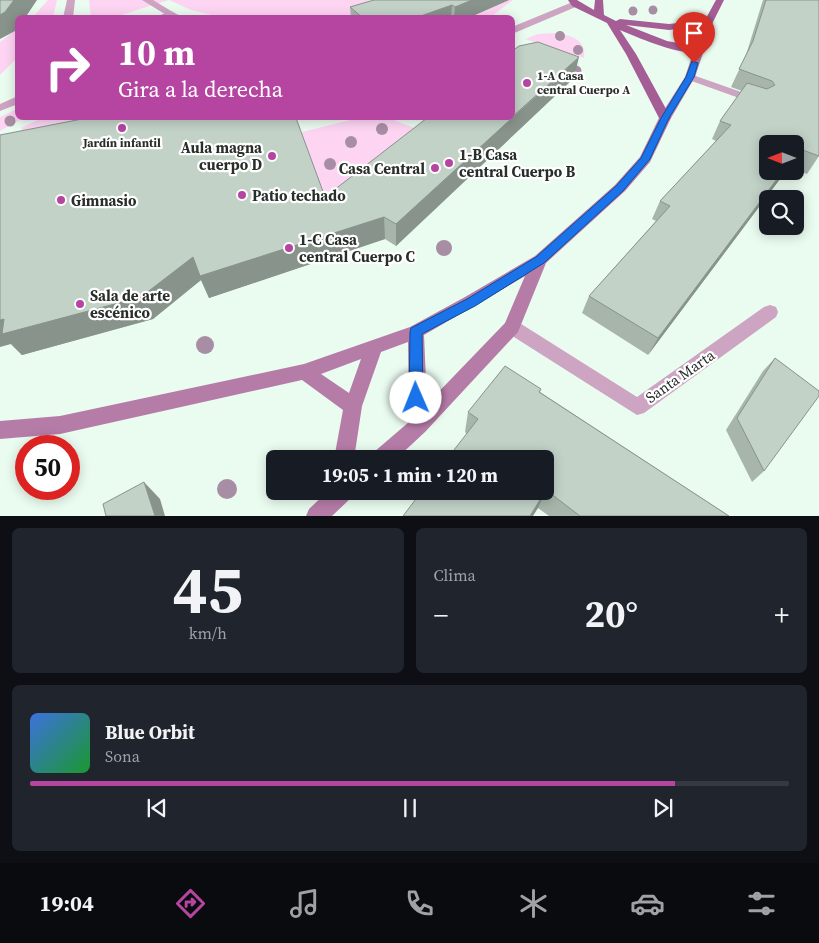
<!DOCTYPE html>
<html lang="es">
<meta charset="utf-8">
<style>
:root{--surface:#171b24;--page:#20242c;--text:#f1f3f6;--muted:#9ea1a6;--line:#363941;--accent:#b645a1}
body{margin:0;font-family:"Source Serif 4",serif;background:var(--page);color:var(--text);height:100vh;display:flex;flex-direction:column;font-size:19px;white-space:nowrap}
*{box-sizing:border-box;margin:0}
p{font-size:16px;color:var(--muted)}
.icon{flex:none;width:28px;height:28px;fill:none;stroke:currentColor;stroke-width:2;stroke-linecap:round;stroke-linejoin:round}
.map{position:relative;height:516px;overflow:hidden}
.side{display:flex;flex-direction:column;gap:12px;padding:12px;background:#0d0f14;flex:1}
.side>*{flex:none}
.top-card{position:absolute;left:15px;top:15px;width:500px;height:105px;border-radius:8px;box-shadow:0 2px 12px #0003;background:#b645a1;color:#fff;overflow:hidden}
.needle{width:32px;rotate:270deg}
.fabs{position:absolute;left:759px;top:135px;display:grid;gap:10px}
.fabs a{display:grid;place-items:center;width:45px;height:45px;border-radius:8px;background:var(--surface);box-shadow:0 2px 12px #0003;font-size:25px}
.speed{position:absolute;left:15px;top:435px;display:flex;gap:10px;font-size:25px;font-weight:700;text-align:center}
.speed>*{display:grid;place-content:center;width:65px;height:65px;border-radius:50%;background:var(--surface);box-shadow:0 2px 12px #0003;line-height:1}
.speed .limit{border:8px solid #d22;background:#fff;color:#111}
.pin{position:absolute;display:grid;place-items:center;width:42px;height:42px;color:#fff;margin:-51px -21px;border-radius:50% 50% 50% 0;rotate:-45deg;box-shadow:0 0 5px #0007}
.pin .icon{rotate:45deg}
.me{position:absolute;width:55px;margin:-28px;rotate:359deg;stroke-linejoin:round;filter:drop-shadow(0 0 4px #0008)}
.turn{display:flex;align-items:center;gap:18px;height:105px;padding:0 20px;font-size:22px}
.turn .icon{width:65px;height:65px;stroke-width:2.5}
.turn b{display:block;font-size:35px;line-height:42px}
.big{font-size:38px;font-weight:700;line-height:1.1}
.side .card{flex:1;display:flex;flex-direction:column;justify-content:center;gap:8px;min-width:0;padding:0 18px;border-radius:8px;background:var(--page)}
.side .dial{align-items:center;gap:0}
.dial b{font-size:65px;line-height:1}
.song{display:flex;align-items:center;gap:15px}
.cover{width:60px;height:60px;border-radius:8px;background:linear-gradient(135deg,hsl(220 70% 55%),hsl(130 70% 35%))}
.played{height:5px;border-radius:2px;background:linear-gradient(90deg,var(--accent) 85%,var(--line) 85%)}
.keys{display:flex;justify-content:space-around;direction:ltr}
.heat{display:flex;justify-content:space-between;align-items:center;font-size:28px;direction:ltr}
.side .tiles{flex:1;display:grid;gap:12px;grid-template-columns:1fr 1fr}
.card:last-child{grid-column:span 2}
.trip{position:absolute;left:266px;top:450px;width:288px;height:50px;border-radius:8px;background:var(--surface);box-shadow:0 2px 12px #0003;font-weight:700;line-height:50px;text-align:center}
.menu{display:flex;height:80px;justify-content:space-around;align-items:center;background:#090b0e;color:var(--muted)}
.menu .icon{width:35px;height:35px}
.menu .on{color:var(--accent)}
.menu b{font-size:22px;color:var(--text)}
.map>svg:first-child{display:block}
.green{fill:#fdd5f3}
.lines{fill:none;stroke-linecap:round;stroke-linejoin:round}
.lane{fill:#cda4c2;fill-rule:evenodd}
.street{fill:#cda4c2;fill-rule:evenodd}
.secondary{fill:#b67ca8;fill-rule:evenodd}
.primary{fill:#a55e95;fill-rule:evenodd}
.tree{fill:#a88ea4}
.wall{fill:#a7b5ab}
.shaded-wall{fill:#88938b}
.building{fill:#c2d2c7;stroke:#88938b}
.route{fill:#1a73e8;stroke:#114b97}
.poi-dot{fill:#b645a1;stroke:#fff;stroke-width:2}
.labels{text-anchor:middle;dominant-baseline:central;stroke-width:4.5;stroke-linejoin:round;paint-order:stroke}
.far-poi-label{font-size:12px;font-weight:bold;fill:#282e2a;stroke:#fff;text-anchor:start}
.poi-label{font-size:15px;font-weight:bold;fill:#282e2a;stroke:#fff;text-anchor:start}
.street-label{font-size:15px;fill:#282e2a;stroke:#fff}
</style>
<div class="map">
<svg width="819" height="516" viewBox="0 0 819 516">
<rect width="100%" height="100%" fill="#eafbef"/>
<!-- green -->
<g class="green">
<path d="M48,0H57L53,17H33Z"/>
<path d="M89,0H513L489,18L220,17L191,10L169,0L115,17L91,18Z"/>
<path d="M17,29V58L0,75V42Z"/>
<path d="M556,33C572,36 586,39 584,58L525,39L538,34Z"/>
<path d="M17,109L18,118H24L0,131V117Z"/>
<path d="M42,118H95L42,146L21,128Z"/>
<path d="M358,118H389L432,135L326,215L298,133Z"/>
</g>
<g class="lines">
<!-- lane -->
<g class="lane">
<path d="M67,0H75L73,18H63Z"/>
<path d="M142,0H153L176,14L171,17L168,16Z"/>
<path d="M690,74L761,99L763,101L757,104L753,103L686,79L685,77Z"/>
</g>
<!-- street -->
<g class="street">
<path d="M575,1L580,4L578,6L512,34V27Z"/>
<path d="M171,11L184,18H157L158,16Z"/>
<path d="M18,96V104L0,111V104Z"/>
<path d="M770,305L776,307L778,312L776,317L644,413L637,415L506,332L504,327L506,322L512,320L518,322L637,397L764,307Z"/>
</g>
<!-- secondary -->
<g class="secondary">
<path d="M699,47L704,50L695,77L671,118L650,162L625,191L546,263L518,332L425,432L396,459H371L374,452L409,422L408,342L381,352L362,406L354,459H334L343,410L302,380L60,434L0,439V421L60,416L304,364L410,327L465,297L535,256L615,185L640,157L659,118L685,77L694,50ZM525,276L505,323L427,404L424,335ZM361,359L349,393L321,374Z"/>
<path d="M328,491H354L351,498L332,516H306L309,509Z"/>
</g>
<!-- primary -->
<path class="primary" d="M568,0H577L594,10L595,0H603L604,15L616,21L620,19L669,24L705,20L716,0H724L713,22L703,52C682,57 639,38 620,30L636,54L671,118L669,120L665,122L659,118L626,54L607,23L572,6ZM626,25L669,30L702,26L695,46L667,41Z"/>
</g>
<!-- trees -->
<g class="tree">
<circle cx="653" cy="10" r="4.5"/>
<circle cx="633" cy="11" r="4.5"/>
<circle cx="560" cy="36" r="5"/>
<circle cx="578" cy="50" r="5"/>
<circle cx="576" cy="71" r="5.5"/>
<circle cx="10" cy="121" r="5.5"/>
<circle cx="382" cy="129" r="6"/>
<circle cx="351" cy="142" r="6"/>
<circle cx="330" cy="164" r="6"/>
<circle cx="444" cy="248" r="8"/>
<circle cx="205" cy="345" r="9"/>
<circle cx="227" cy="489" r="10"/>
</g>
<!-- wall -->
<g class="wall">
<path d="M374,0H509L468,18H351L350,7Z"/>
<path d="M763,0H819V156L807,174L795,170V144L768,171H786L648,355L582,313L589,296L656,221L652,219L660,201L716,141L712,139L720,121L742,91L731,87L746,55Z"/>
<path d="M574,78L396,246L385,239L209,298L201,280L153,319L22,355L11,344L325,197Z"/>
<path d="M775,358L764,471L752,482L726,430L763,371Z"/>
<path d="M541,389L540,392L729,516H549L538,508L465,432L468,412Z"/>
</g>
<!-- shaded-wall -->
<g class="shaded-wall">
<path d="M14,0H37L25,18H18V27L15,31L0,39V15Z"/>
<path d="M472,0H509L468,18H454L455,7Z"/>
<path d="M452,5L451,18H415Z"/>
<path d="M579,57L574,78L396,246V224Z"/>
<path d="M783,171H786L648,355L658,338Z"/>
<path d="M384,217L385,239L209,298L201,280L153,319L22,355L11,344L0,347V320L193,257Z"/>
<path d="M144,482L160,499L165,516H155Z"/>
<path d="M546,490L538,508L533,516H530Z"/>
</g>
<!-- building -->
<g class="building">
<path d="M0,0H14L5,12L0,15Z"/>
<path d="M374,0H472L455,7L452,5L415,18H363L350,7Z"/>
<path d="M766,0H819V156L800,149L795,156V144H768V171H783L658,338L589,296L670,206L660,201L731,125L720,121L747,83L767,89L775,85L772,81L739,69L753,41Z"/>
<path d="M538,42L579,57L512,117V51L519,46Z"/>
<path d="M87,118H296L325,197L427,118H512L396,224L384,217L200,276L193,257L141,297L2,334L4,319L0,320V135Z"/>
<path d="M775,358L819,391V396L764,471L737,418Z"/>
<path d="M505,366L541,389L539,392L729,516H580L546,490L530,516H403L422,491H545V459H447L478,419L468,412Z"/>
<path d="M144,482L155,516H106L103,504Z"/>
</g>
<!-- route -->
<path class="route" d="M692,61L698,63L694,77L669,118L650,159L623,191L544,263L475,306L422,334L423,398L421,402L416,404L411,402L409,398L410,332L411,328L467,299L536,257L616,186L641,158L661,118L686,77Z"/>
<!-- markers -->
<g class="poi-dot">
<circle cx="527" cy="83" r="5"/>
<circle cx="122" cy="128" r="5"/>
<circle cx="272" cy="156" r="5"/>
<circle cx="449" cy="163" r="5"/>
<circle cx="435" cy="168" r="5"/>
<circle cx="242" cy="195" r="5"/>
<circle cx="61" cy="200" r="5"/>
<circle cx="289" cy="248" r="5"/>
<circle cx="80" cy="304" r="5"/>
</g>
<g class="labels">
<!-- far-poi labels -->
<g class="far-poi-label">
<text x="537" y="76">1-A Casa<tspan x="537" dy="14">central Cuerpo A</tspan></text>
<text x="122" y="143" text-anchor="middle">Jardín infantil</text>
</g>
<!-- poi labels -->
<g class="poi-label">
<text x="262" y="147" text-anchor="end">Aula magna<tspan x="262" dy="17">cuerpo D</tspan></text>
<text x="459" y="154">1-B Casa<tspan x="459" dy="17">central Cuerpo B</tspan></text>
<text x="425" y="168" text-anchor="end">Casa Central</text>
<text x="252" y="195">Patio techado</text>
<text x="71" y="200">Gimnasio</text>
<text x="299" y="239">1-C Casa<tspan x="299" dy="17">central Cuerpo C</tspan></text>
<text x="90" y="295">Sala de arte<tspan x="90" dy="17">escénico</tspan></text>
</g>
<!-- street labels -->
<g class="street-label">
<text transform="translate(680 376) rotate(-35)">Santa Marta</text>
</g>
</g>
</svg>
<div class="fabs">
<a><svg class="needle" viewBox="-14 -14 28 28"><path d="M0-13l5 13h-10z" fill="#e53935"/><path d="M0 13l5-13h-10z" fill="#9ea1a6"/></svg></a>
<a><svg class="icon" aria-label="search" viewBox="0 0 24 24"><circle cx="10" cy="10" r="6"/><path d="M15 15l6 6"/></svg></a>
</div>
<div class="speed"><div class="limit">50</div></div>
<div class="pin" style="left:694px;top:63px;background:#d93025"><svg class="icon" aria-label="arrive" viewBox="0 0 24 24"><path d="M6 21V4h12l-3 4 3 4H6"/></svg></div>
<svg class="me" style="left:416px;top:398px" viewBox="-20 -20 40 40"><circle r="19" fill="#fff"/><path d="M0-13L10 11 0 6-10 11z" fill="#1a73e8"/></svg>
<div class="trip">19:05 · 1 min · 120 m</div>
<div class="top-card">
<div class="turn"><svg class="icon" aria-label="right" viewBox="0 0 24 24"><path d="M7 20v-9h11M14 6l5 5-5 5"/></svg><div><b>10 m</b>Gira a la derecha</div></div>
</div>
</div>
<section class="side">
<div class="tiles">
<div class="card dial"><b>45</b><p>km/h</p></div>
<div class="card"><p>Clima</p>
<div class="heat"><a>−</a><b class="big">20°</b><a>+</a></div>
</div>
<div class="card">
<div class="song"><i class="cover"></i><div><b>Blue Orbit</b><p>Sona</p></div></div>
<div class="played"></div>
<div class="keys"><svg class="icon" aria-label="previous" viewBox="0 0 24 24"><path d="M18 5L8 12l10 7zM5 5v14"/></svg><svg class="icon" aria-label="pause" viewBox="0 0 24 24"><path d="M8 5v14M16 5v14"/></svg><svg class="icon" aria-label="next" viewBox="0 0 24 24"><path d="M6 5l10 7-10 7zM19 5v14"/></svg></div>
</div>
</div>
</section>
<nav class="menu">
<b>19:04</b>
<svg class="icon on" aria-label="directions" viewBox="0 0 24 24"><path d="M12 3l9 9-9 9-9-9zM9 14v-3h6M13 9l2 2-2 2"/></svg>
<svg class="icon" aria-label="music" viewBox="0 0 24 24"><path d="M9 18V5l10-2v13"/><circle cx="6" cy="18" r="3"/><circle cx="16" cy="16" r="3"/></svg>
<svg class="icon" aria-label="phone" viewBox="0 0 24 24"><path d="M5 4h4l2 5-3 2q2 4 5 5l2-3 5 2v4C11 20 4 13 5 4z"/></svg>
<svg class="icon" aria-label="climate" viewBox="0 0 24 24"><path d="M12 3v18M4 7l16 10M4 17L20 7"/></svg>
<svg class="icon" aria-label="car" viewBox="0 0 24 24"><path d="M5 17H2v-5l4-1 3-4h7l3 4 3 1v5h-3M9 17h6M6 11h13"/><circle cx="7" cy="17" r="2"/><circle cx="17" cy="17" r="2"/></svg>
<svg class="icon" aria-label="filters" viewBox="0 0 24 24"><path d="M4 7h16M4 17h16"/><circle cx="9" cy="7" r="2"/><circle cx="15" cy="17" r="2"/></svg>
</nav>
